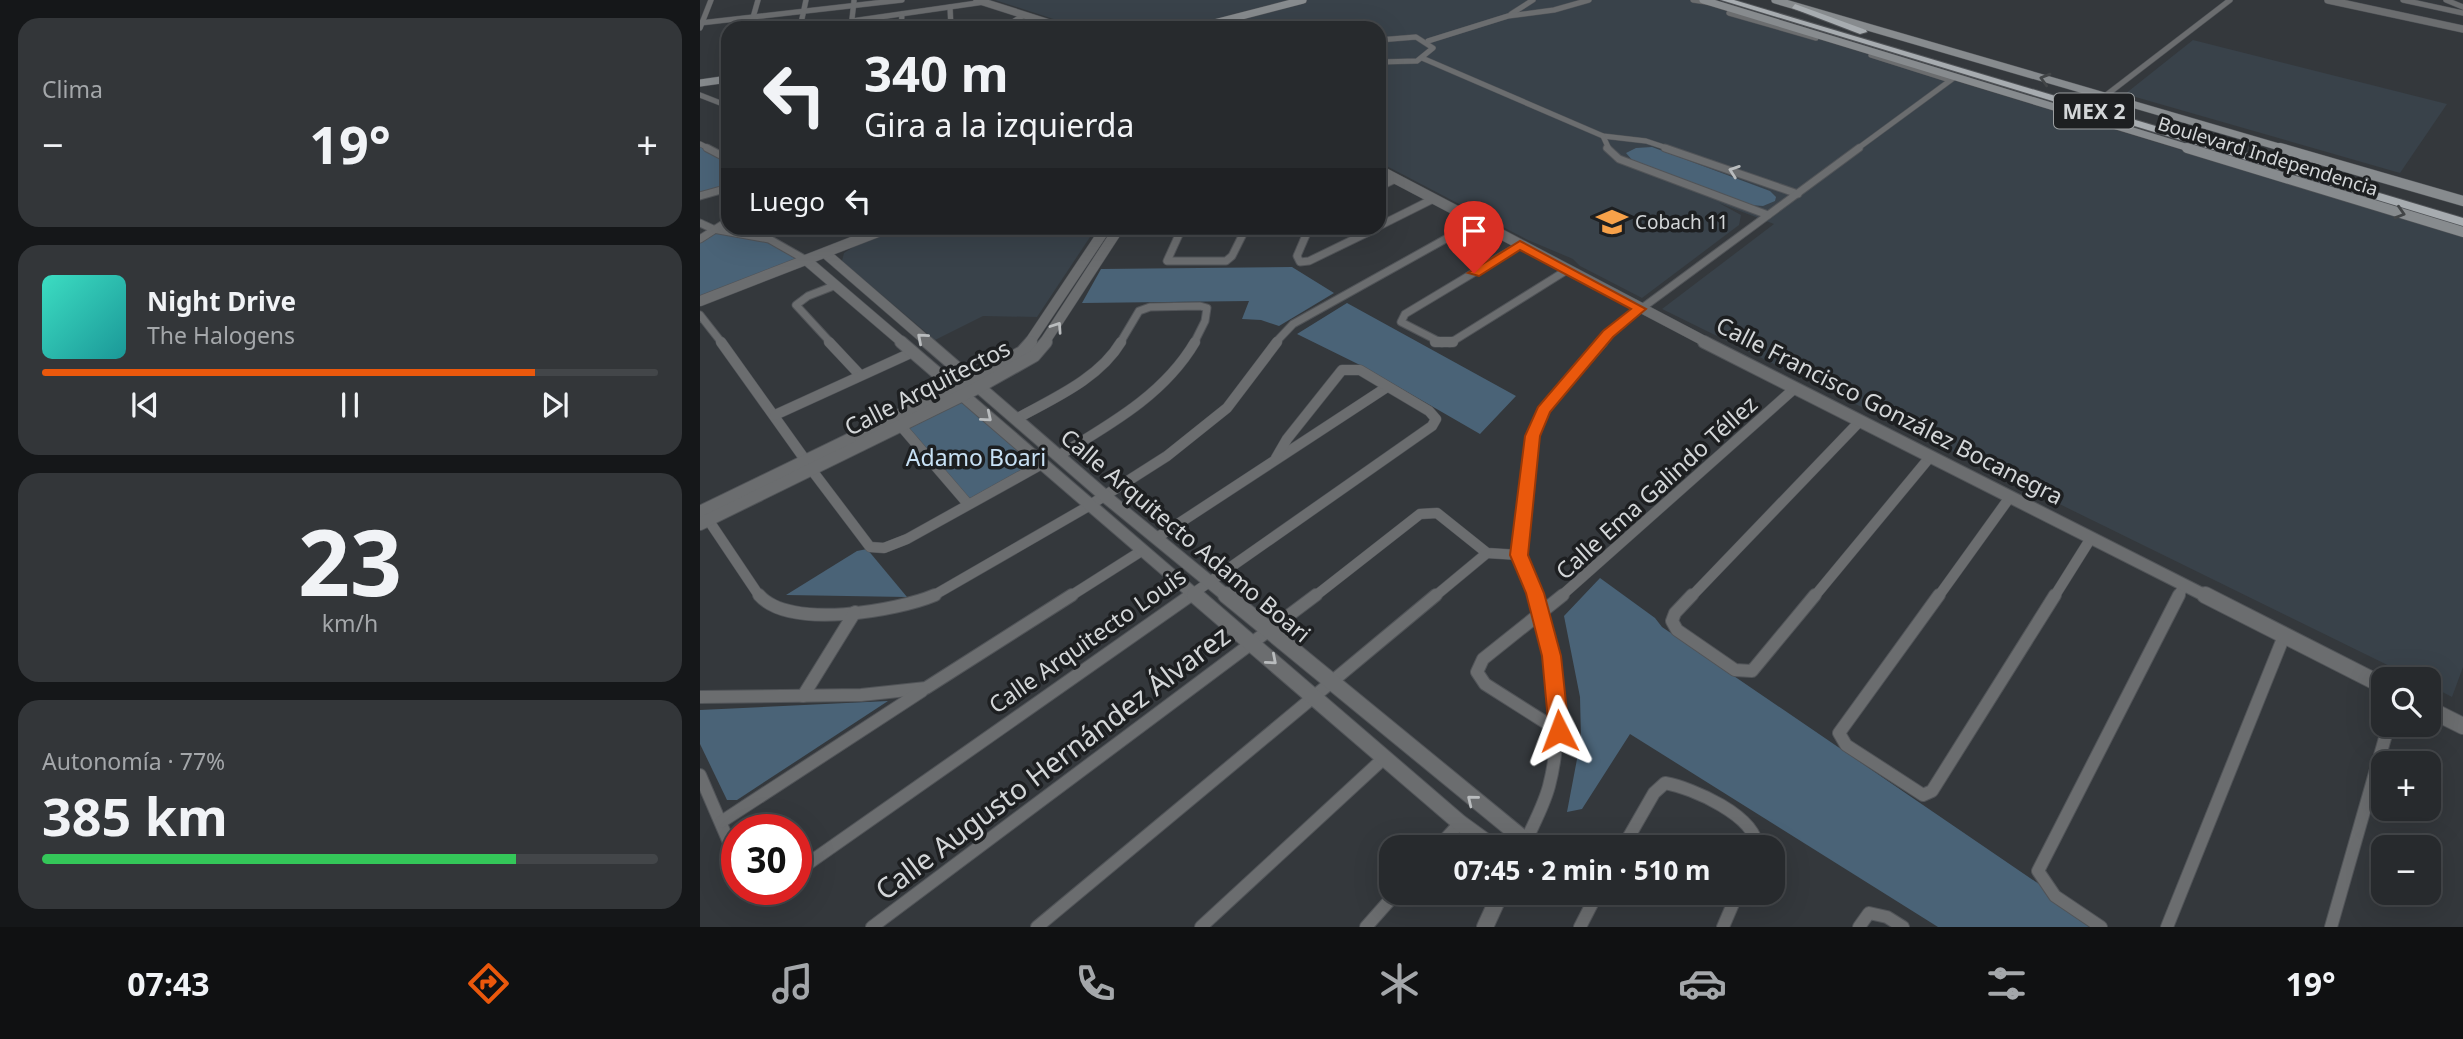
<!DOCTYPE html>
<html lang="es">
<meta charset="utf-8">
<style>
:root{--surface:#272a2d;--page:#333639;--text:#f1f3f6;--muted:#a4a7aa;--line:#434649;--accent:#ea580c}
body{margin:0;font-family:"Noto Sans",sans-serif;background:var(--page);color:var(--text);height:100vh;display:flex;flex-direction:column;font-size:26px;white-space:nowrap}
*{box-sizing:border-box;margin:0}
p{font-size:23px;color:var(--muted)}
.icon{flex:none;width:38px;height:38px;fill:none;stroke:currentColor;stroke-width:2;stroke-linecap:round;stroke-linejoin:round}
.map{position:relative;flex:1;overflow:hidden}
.sheet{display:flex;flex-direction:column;gap:18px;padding:18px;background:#151719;width:700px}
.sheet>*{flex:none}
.banner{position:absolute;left:21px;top:21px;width:665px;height:214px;border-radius:21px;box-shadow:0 7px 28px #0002,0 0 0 2px var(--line);background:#272a2d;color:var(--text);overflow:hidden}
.fabs{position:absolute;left:1671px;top:667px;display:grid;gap:14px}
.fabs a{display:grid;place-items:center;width:70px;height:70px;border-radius:14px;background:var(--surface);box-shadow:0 7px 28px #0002,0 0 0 2px var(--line);font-size:35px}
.speed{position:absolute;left:21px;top:814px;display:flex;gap:14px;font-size:35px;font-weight:700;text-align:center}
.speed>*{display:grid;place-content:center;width:91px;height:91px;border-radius:50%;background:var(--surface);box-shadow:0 7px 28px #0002,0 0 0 2px var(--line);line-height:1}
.speed .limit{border:10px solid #d22;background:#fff;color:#111}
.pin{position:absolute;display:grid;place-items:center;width:60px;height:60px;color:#fff;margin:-72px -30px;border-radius:50% 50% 50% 0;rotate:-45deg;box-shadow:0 0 7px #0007}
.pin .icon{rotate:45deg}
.me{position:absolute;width:77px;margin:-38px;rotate:357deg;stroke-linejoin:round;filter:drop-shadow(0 0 5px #0008)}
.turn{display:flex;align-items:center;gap:24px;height:147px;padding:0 28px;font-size:32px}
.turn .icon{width:91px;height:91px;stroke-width:2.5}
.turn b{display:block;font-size:49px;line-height:60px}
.then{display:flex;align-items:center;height:66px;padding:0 28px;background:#0003;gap:14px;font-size:26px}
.big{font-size:52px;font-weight:700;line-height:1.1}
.sheet .widget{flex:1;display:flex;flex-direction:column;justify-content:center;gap:10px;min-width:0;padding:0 24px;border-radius:21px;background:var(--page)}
.sheet .dial{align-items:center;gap:0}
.dial b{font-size:91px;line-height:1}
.song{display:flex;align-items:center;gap:21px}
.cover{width:84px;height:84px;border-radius:10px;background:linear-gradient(135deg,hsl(170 70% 55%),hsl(180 70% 35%))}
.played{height:7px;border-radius:4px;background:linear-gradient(90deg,var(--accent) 80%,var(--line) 80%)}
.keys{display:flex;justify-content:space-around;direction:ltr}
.heat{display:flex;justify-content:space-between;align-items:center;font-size:38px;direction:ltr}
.charge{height:10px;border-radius:5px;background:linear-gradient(90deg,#34c759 77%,var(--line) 0)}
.trip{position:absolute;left:679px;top:835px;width:406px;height:70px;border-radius:21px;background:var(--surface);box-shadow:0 7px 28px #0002,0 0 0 2px var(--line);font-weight:700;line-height:70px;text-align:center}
.dock{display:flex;height:112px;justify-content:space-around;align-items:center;background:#101112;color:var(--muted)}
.dock .icon{width:49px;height:49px}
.dock .on{color:var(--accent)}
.dock b{font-size:32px;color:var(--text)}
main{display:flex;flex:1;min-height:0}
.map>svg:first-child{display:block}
.built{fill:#39424a}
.green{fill:#4a6377}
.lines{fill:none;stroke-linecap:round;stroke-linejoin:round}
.minor-far3-casing{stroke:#515458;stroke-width:6}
.minor-far2-casing{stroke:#515458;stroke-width:9}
.minor-far1-casing{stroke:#515458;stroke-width:11}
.minor-casing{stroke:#515458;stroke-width:14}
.tertiary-far3-casing{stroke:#515458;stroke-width:8}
.tertiary-far2-casing{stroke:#515458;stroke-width:11}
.tertiary-far1-casing{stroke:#515458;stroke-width:14}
.tertiary-casing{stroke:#515458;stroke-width:18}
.secondary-far1-casing{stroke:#515458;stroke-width:8}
.secondary-casing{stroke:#515458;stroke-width:11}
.trunk-casing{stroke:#515458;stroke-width:2}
.minor-far3{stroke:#6b6d6f;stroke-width:5}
.minor-far2{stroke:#6b6d6f;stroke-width:7}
.minor-far1{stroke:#6b6d6f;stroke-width:10}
.minor{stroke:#6b6d6f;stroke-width:12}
.tertiary-far3{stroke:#6b6d6f;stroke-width:7}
.tertiary-far2{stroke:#6b6d6f;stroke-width:10}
.tertiary-far1{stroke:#6b6d6f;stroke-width:12}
.tertiary{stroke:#6b6d6f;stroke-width:16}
.secondary-far1{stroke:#878b8e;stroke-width:7}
.secondary{stroke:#878b8e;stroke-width:10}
.trunk{fill:#a7acb0;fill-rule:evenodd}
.oneway{stroke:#424547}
.oneway2{stroke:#b9bcbe}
.route{fill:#ea580c;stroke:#983908;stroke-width:2}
.labels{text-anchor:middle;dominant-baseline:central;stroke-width:7;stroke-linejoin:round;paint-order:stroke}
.far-street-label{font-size:19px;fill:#d3d6d8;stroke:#1d1f21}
.far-poi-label{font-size:19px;fill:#d3d6d8;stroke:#1d1f21;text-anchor:start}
.shield{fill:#1d1f21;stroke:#9c9fa1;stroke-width:2}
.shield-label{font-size:21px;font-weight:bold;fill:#d3d6d8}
.street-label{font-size:23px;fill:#d3d6d8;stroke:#1d1f21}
.park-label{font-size:23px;fill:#c8e1f5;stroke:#1d1f21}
.near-street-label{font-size:28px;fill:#d3d6d8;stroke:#1d1f21}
</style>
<main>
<section class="sheet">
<div class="widget"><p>Clima</p>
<div class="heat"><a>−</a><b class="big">19°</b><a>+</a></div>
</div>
<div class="widget">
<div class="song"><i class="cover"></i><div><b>Night Drive</b><p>The Halogens</p></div></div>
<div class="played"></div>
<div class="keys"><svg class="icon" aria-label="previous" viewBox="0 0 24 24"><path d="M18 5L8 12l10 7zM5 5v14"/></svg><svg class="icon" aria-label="pause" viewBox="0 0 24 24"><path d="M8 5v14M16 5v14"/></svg><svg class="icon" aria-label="next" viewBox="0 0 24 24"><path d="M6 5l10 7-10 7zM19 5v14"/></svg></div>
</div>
<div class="widget dial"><b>23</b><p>km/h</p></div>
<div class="widget"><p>Autonomía · 77%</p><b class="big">385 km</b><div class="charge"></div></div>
</section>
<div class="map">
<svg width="1763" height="927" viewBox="0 0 1763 927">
<rect width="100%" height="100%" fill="#34383c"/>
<!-- built -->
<g class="built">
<path d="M295,0H990L1763,236V667L1752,697L1729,685V679H1716L962,309L1074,224L1019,203L1041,215L1039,225L942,298L880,266L873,259L828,240L679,162V28H381Z"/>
<path d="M1493,40L1747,104L1700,173L1425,94Z"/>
<path d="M203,228H396L337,317L283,316L235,340L142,261L144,253L153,247Z"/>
</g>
<!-- green -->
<g class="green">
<path d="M0,144L28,158V188L0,196Z"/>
<path d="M952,147L1070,191L1076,197L1075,201L1063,206L1050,205L933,161L926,153L936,148Z"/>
<path d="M13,229L54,236L106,260L0,301V240Z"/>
<path d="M592,267L634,293L579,326L561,320L542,319L549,301L382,303L401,269Z"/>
<path d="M647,303L816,396L780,434L664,367L597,334Z"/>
<path d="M261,395L342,464L268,504L200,425Z"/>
<path d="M167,549L207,597L86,595L157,551Z"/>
<path d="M900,578L955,618L962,627L1402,927H1238L930,734L882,809L867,812L881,738L880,697L864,616Z"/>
<path d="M188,701L37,800H27L0,744V710Z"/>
</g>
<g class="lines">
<defs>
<g id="minor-far3">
<path d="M993,0L1013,3"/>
<path d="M1703,0L1763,13"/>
<path d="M1746,0L1763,7"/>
<path d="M250,7L251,28"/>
<path d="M1029,13L1116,38"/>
<path d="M811,14L833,0"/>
<path d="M152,21L284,2"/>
<path d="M0,23L202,0"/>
<path d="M0,28L11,0"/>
<path d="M50,28L58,0"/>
<path d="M100,28L106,0"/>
<path d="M151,28L154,1"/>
<path d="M201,28L202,14"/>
<path d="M303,28L324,15"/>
<path d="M679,40L716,37L733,48L717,61L679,62"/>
<path d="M728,41L808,16L854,10L889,0"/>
<path d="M1171,55L1250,80"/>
<path d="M722,58L903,136L946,141L970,149"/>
<path d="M0,95L28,106"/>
<path d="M1405,96L1530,0"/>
<path d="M903,136L909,149"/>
<path d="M0,144L10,149"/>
<path d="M1157,149L1255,77"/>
</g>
<g id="minor-far2">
<path d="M7,148L28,159"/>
<path d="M907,148L919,159L1068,215"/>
<path d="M965,148L1098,194"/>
<path d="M679,187L695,179"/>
<path d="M0,196L28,188"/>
<path d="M0,223L13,229L69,239L106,260"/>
<path d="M679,226L733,199"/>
<path d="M166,228L175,233"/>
<path d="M482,228L467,261H526L532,256L546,228"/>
<path d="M609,228L597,256L600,262L609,261L677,228"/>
<path d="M0,239L28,221"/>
<path d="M0,315L22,343"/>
<path d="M131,343L96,305L108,296L136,285"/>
<path d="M420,343L439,311L450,307L500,306L507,308L505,321L494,343"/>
<path d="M575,343L593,324L776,222"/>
<path d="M742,343L701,322L705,314L820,245"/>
<path d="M750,343L867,270"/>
<path d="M901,343L915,328L1159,148"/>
</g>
<g id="minor-far1">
<path d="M21,342L106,461"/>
<path d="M129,342L160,375"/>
<path d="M735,342H753"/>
<path d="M75,415L213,352"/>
<path d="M316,419C352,399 399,379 421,342"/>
<path d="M200,425L268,504"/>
<path d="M358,456C409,425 464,395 495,342"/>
<path d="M111,469L170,547L184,548L207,539L342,464"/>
<path d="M5,515L60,597"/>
<path d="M458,537L687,387"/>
<path d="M231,597L387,507L467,456L527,408L577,342"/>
<path d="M369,597L443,550"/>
<path d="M488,597L732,426L736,419L729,411L660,370H642L587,439L576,458"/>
<path d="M614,597L720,514L737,513L787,553L819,555"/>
<path d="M734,597L787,553"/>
<path d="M836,597L819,555L833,436L843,410L903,342"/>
<path d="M860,597L1095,388"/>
<path d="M991,597L1160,421"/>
<path d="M1114,597L1230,457"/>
<path d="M1238,597L1310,497"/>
<path d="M1354,597L1391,538"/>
<path d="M1478,597L1484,585"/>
</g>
<g id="minor">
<path d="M59,595C89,630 197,611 235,595"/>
<path d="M992,595L975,613L972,621L977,630L1035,670L1052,671L1115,595"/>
<path d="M1239,595L1139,733L1146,745L1223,795L1232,791L1355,595"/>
<path d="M103,696L155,612"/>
<path d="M0,697L161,695L226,688L372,595"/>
<path d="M859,731L785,684L777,672L783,659L863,595"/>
<path d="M0,775L37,861"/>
<path d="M21,822L222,691"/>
<path d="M826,841C834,823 844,805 849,786C866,721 853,658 836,595"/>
<path d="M738,847L760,823"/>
<path d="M923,847L954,793L965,783C993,788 1056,816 1057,847"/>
<path d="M96,872L491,595"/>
<path d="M48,889L59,894L71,889"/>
<path d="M172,927L616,595"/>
<path d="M337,927L736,595"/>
<path d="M501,927L684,758"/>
<path d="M666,927L697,892"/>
<path d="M880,927L898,892"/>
<path d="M1023,927L1038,892"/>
<path d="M1159,927L1169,913L1187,917L1203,927"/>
<path d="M1401,927L1355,896L1338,871L1479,595"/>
<path d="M1467,927L1584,636"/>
<path d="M1631,927L1689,724"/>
</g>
<g id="tertiary-far3">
<path d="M277,0L365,28"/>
<path d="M1628,0L1763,29"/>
</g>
<g id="tertiary-far2">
<path d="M679,170L1008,343"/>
<path d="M125,253L229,343"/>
<path d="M106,260L203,343"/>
<path d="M0,301L188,228"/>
<path d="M329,343L406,228"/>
<path d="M344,343L419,228"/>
</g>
<g id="tertiary-far1">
<path d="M201,342L497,597"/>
<path d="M227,342L406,497L528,597"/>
<path d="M1004,342L1508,597"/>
<path d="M0,512L270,381L322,352L331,342"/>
<path d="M0,524L277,388L334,356L346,342"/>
</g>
<g id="tertiary">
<path d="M495,595L760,823L793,847"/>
<path d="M526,595L826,841L823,847"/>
<path d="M1505,595L1684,686"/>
<path d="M1729,709L1763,726"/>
<path d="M785,927L801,892"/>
</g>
<g id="secondary-far1">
<path d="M1003,0L1492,149"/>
<path d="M1075,0L1586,149"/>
<path d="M495,28L603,0"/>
<path d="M0,83L28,79"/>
</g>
<g id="secondary">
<path d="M1487,148L1763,232"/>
<path d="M1580,148L1763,201"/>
</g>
<g id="trunk">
<path d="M1021,0H1034L1763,218V226Z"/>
<path d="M1095,4L1166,30L1167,32L1160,34L1092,8Z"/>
</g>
</defs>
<!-- minor-far3 casing -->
<use href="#minor-far3" class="minor-far3-casing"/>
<!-- minor-far2 casing -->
<use href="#minor-far2" class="minor-far2-casing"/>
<!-- minor-far1 casing -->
<use href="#minor-far1" class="minor-far1-casing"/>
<!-- minor casing -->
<use href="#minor" class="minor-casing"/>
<!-- tertiary-far3 casing -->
<use href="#tertiary-far3" class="tertiary-far3-casing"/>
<!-- tertiary-far2 casing -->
<use href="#tertiary-far2" class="tertiary-far2-casing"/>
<!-- tertiary-far1 casing -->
<use href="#tertiary-far1" class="tertiary-far1-casing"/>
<!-- tertiary casing -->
<use href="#tertiary" class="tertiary-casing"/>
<!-- secondary-far1 casing -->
<use href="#secondary-far1" class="secondary-far1-casing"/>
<!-- secondary casing -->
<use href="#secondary" class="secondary-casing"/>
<!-- trunk casing -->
<use href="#trunk" class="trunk-casing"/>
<!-- minor-far3 -->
<use href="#minor-far3" class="minor-far3"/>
<!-- minor-far2 -->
<use href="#minor-far2" class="minor-far2"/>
<!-- minor-far1 -->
<use href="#minor-far1" class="minor-far1"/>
<!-- minor -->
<use href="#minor" class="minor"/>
<!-- tertiary-far3 -->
<use href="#tertiary-far3" class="tertiary-far3"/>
<!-- tertiary-far2 -->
<use href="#tertiary-far2" class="tertiary-far2"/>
<!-- tertiary-far1 -->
<use href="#tertiary-far1" class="tertiary-far1"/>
<!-- tertiary -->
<use href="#tertiary" class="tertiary"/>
<!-- secondary-far1 -->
<use href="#secondary-far1" class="secondary-far1"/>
<!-- secondary -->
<use href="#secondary" class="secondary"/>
<!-- trunk -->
<use href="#trunk" class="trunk"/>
</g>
<!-- one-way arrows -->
<defs><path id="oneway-chevron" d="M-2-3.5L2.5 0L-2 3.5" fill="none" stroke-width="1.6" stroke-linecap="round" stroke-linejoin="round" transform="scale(1.75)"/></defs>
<g class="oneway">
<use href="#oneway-chevron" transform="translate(1345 79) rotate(-164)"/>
<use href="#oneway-chevron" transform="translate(1700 213) rotate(17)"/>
</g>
<g class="oneway2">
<use href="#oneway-chevron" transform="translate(1034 171) rotate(-161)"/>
<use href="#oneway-chevron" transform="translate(357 327) rotate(-56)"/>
<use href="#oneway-chevron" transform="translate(222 338) rotate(-139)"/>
<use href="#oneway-chevron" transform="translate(287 417) rotate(40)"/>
<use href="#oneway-chevron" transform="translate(572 660) rotate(41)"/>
<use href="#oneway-chevron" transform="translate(772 800) rotate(-141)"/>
</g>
<!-- route -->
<path class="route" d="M820,241L946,309L913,337L850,412L840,436L828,555L844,593L861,656L869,731L866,738L859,740L852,738L849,731L842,656L826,593L810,555L825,436L838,407L903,331L931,309L820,250L779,276L768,273Z"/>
<!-- icons -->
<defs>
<symbol id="school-bare" viewBox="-9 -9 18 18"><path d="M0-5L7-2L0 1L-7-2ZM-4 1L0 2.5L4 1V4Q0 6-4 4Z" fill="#f7a149" stroke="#1d1f21" stroke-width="2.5" paint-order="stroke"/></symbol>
</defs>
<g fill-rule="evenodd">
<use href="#school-bare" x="890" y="200" width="44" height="44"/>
</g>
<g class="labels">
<!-- far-street labels -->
<g class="far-street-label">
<text transform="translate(1568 156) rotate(17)">Boulevard Independencia</text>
</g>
<!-- far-poi labels -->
<g class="far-poi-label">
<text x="935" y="222">Cobach 11</text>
</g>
<!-- shield labels -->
<rect class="shield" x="1354" y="93.5" width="80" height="35" rx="5"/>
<g class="shield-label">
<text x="1394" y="111">MEX 2</text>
</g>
<!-- street labels -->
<g class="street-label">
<text transform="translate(227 387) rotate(-27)">Calle Arquitectos</text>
<text transform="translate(1190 410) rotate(27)">Calle Francisco González Bocanegra</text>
<text transform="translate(956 487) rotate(-42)">Calle Ema Galindo Téllez</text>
<text transform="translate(486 535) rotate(40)">Calle Arquitecto Adamo Boari</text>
<text transform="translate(387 640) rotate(-35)">Calle Arquitecto Louis</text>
</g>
<!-- park labels -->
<g class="park-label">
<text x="276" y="457">Adamo Boari</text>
</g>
<!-- near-street labels -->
<g class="near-street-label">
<text transform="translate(352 762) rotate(-37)">Calle Augusto Hernández Álvarez</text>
</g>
</g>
</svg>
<div class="fabs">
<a><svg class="icon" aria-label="search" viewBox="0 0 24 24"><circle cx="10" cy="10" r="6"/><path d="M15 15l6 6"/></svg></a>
<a>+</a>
<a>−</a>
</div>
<div class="speed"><div class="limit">30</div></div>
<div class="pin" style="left:774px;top:273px;background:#d93025"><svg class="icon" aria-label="arrive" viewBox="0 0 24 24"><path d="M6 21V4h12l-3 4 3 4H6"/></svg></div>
<svg class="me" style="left:859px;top:731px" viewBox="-20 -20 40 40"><path d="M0-17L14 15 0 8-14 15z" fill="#ea580c" stroke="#fff" stroke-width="4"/></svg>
<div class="trip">07:45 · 2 min · 510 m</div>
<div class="banner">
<div class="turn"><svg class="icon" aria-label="left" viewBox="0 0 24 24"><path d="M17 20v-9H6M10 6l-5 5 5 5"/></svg><div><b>340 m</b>Gira a la izquierda</div></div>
<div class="then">Luego<svg class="icon" aria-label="left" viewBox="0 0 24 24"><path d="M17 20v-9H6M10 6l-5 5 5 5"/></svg></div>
</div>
</div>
</main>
<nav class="dock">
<b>07:43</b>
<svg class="icon on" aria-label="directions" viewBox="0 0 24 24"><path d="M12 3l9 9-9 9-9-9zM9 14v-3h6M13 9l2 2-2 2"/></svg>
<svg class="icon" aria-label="music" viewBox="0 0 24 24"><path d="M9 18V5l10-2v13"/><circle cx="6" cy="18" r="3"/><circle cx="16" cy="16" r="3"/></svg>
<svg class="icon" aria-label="phone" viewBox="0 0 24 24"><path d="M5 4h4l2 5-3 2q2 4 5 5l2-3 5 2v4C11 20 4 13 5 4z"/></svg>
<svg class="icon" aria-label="climate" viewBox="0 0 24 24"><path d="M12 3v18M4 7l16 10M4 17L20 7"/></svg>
<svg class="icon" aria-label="car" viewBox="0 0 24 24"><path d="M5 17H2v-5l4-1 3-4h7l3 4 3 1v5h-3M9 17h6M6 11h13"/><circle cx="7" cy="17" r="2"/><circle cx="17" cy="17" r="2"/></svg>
<svg class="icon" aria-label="filters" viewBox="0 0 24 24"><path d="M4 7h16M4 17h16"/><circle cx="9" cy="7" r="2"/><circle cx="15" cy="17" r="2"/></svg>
<b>19°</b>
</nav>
